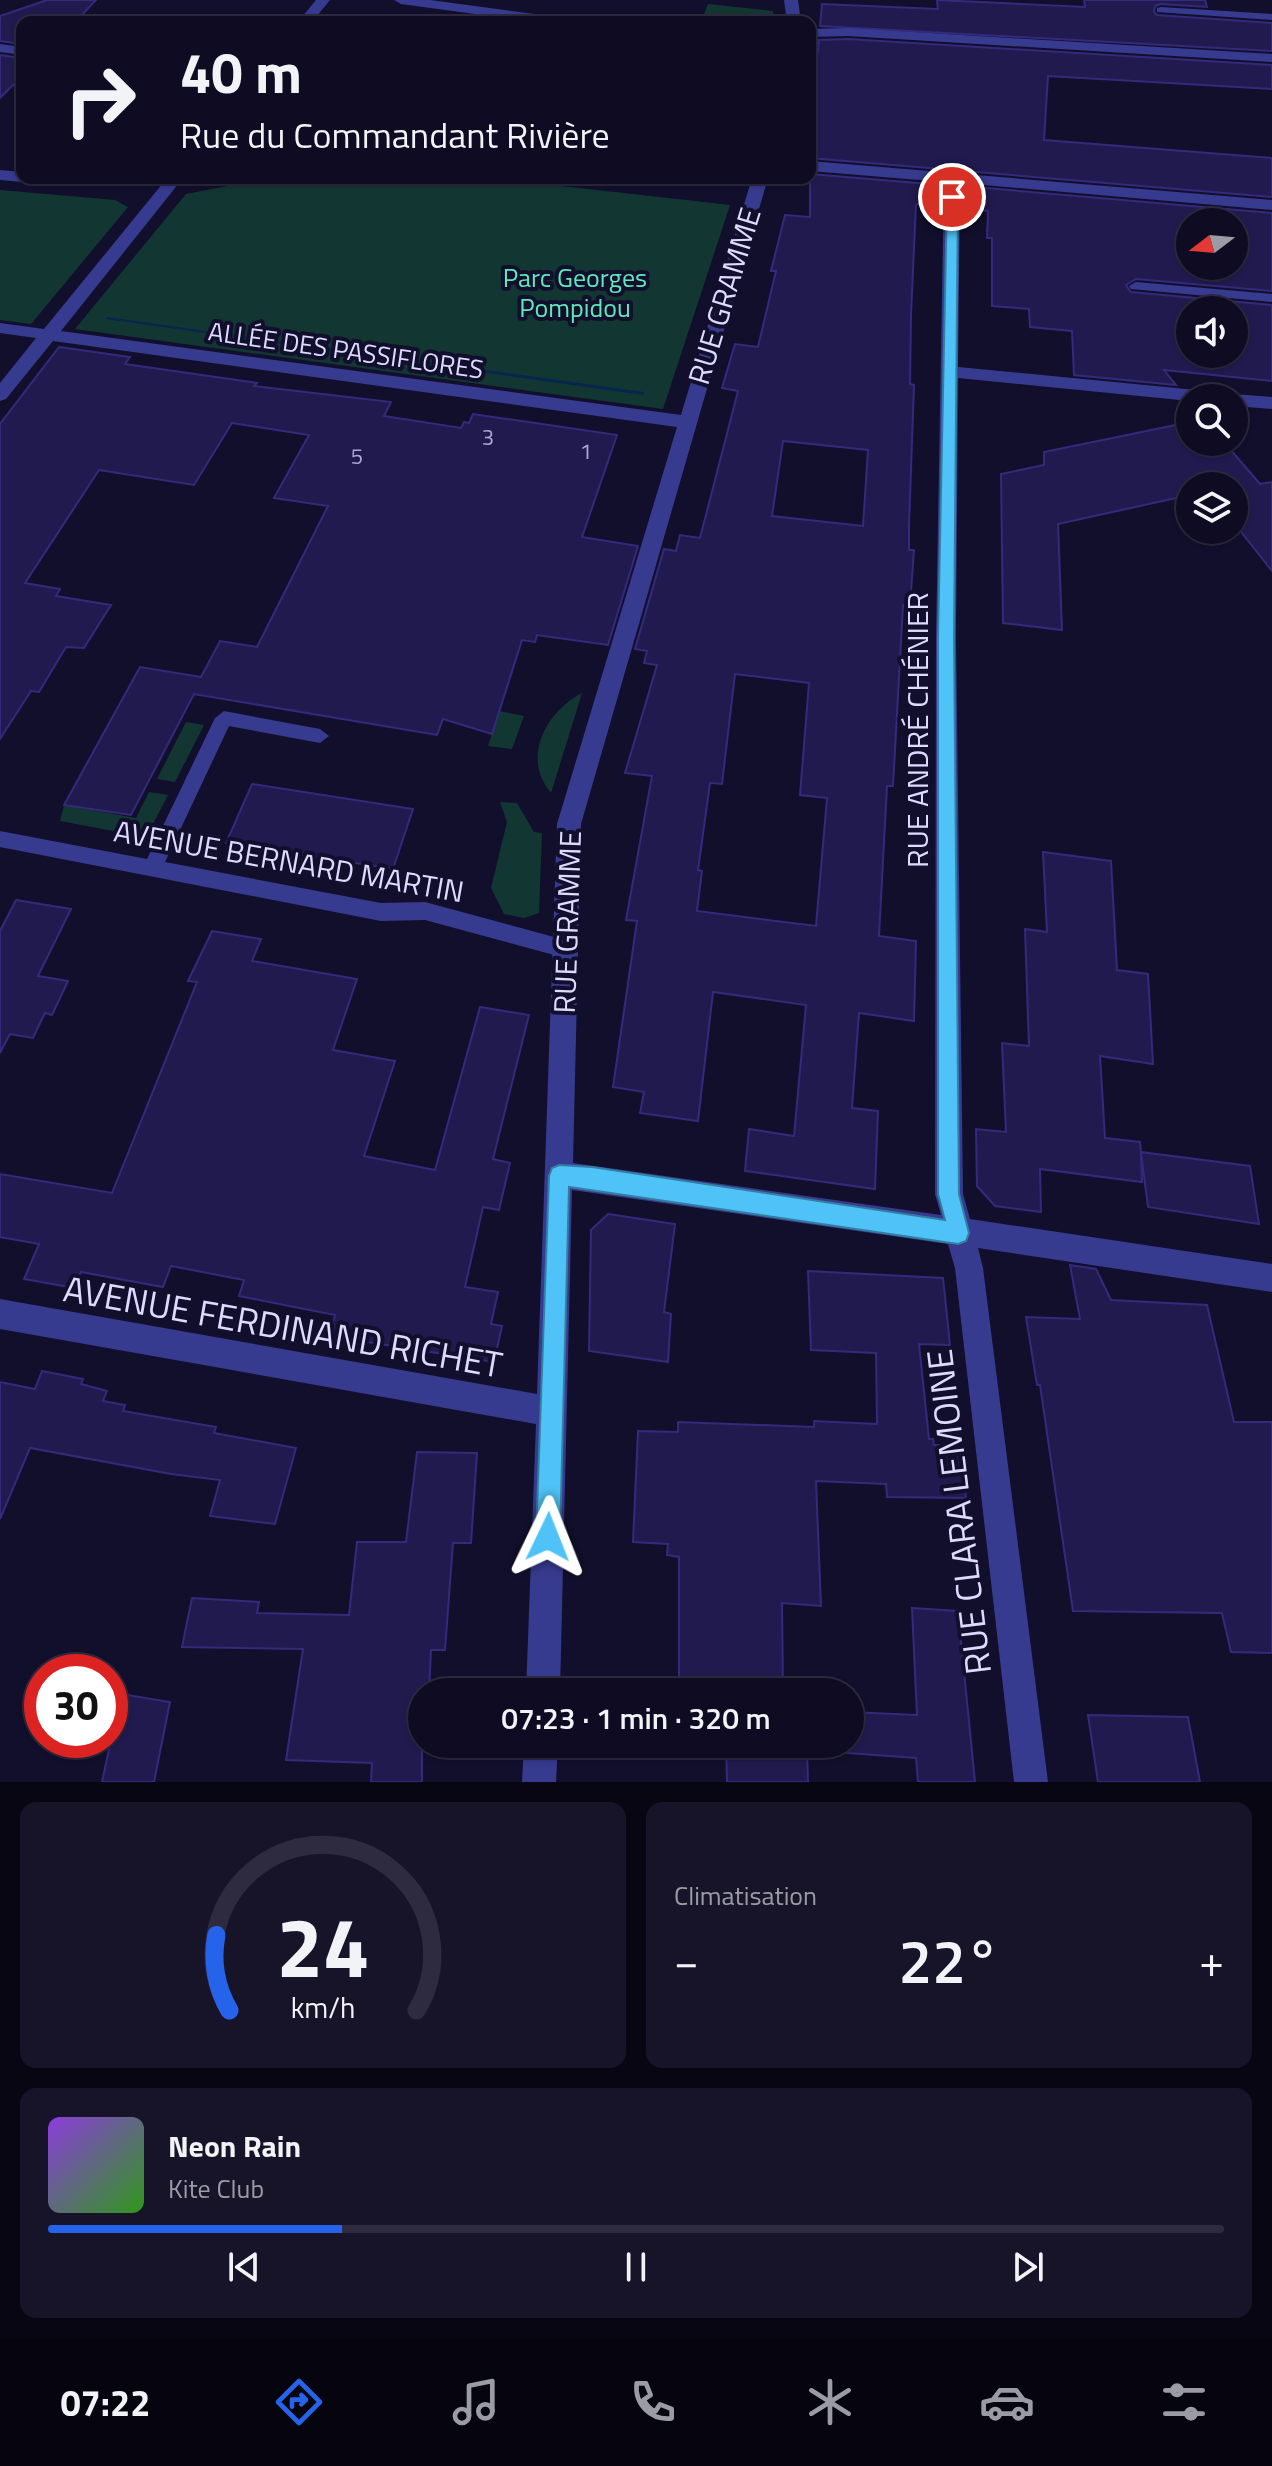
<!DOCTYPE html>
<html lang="fr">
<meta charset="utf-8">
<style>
:root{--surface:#0e0b22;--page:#17142a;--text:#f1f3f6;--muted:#9b9ba5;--line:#2e2b40;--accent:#2563eb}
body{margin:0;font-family:"Titillium Web",sans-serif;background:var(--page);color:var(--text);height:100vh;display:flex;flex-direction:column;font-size:30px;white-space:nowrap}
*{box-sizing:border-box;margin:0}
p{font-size:26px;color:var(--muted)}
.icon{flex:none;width:44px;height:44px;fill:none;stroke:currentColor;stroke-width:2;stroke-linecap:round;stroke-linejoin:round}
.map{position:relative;height:1782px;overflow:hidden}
.details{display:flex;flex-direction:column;gap:20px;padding:20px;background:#080613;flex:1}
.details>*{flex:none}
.hud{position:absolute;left:16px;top:16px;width:800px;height:168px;border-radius:16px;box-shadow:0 2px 6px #0004,0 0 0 2px var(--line);background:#0e0b22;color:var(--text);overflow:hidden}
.needle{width:52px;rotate:254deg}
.buttons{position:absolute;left:1176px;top:208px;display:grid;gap:16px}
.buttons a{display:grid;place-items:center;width:72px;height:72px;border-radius:50%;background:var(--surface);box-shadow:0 2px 6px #0004,0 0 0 2px var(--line);font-size:40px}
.speed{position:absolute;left:24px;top:1654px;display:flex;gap:16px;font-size:40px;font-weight:700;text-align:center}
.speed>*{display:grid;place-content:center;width:104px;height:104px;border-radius:50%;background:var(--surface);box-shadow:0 2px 6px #0004,0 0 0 2px var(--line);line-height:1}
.speed .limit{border:12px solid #d22;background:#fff;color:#111}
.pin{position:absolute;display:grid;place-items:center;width:68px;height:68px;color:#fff;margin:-34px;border:4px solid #fff;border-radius:50%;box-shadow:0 2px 8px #0007}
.me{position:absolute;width:88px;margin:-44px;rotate:2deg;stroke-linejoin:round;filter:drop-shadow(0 0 6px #0008)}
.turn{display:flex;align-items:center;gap:28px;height:168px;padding:0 32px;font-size:36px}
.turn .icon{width:104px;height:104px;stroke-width:2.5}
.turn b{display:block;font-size:56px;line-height:68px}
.big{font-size:60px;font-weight:600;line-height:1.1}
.details .card{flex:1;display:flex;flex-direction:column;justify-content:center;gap:12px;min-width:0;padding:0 28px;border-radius:16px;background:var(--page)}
.details .dial{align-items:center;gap:0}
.dial svg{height:208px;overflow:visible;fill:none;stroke:var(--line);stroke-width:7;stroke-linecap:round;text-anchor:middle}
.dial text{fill:var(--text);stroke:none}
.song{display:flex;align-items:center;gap:24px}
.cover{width:96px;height:96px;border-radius:12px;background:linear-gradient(135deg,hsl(270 70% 55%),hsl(110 70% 35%))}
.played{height:8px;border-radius:4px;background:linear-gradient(90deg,var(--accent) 25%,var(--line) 25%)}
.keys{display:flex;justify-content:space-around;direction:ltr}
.heat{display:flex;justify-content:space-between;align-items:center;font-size:44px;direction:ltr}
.details .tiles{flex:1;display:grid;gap:20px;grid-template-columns:1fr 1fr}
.card:last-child{grid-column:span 2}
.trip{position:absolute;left:408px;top:1678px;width:456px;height:80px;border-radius:40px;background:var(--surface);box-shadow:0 2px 6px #0004,0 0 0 2px var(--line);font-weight:600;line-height:80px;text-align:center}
.tabs{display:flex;height:128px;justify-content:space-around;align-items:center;background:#06040e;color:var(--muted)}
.tabs .icon{width:56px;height:56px}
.tabs .selected{color:var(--accent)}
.tabs b{font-size:36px;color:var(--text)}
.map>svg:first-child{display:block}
.green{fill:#123733}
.water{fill:#07264e}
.building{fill:#211a4f;stroke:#342a7c;stroke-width:2;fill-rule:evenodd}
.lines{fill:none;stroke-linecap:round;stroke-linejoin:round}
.lane{fill:#373b8f;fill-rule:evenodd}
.street{fill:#373b8f;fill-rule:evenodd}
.route{fill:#4fc3f7;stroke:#337fa1;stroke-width:2}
.labels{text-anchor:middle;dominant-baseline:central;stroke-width:8;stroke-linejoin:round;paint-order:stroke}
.far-number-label{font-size:22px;fill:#adabd3}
.far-park-label{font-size:26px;fill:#5de9bb;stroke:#120f2d}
.far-street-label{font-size:26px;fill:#dcdbff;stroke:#120f2d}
.street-label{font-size:30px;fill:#dcdbff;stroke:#120f2d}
.near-street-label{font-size:36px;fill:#dcdbff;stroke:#120f2d}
</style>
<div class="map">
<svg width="1272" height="1782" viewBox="0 0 1272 1782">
<rect width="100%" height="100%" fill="#120f2d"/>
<!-- green -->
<g class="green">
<path d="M708,4L773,11L774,18L771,22H701Z"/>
<path d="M269,178H490L730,205L663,409L75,329L186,194Z"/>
<path d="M0,190L115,200L128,207L31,324L0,320Z"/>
<path d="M582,693L551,793C521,757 546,712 582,693Z"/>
<path d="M499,711L524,716L512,749L488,746Z"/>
<path d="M186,722L204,725L175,782L157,779Z"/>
<path d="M149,792L168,795L146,837L60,821L64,805L136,818Z"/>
<path d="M500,802L517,803L534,832L542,833L539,913L524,918L504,914L491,888L507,822Z"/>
</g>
<!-- water -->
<path class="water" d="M107,317L644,392L643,395L105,319Z"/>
<!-- building -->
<g class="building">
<path d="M47,0H96L75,22H22V44L0,41V16Z"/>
<path d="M937,0L1085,7L1084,0H1205L1207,7L1160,4L1155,6L1154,12L1157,15L1272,23V51L820,26L822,4L938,9Z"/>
<path d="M848,39L1272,65V89L1048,76L1044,140L1272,158V197L810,158V56L818,52L819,40Z"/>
<path d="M0,55L22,58V76L0,98Z"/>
<path d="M810,174L941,185V206L916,204L911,315L910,384L914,385L909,525V550H914L910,606L903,605L893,786H887L879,936L916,941L914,1021L859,1013L852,1108L878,1111L875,1189L745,1171L749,1129L794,1136L806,1005L713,992L698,1121L640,1113L644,1092L613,1087L637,921L626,920L652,776L625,773L657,665L644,663L647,651L635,649L664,549L676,551L680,535L700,538L738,391L722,388L735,344L758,347L776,271H771L785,215L810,217ZM783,441L868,450L863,526L772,516ZM735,674L809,683L800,795L827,798L816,926L697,911L702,871L698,870L710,783L722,784Z"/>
<path d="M963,186L1272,213V291L1136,279L1126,285L1131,292L1272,305V381L1164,370L1176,385L1074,375L1072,331L1030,327L1029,309L992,306V238H987L988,211L963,208ZM1190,222H1234V266H1190ZM1190,310H1234V354H1190Z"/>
<path d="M59,347L130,357L125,364L257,383L254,386L391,402L384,416L461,428L464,422L469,423L473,414L617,435L582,537L638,546L608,645L537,635L535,642L522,640L492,734L443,719L437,735L194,694L131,815L64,805L140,667L201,677L220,641L257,647L328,506L274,498L309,435L232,423L194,485L99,470L25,583L60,589L56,596L111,605L84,648L66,647L39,692L31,691L0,739V424Z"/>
<path d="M1190,422V442H1224L1260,484L1272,482V571L1234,523V485L1190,486V495L1058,524L1062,630L1003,623L1001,474L1044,465V452Z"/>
<path d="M252,784L413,809L393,869L226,843Z"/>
<path d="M1043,852L1111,861L1117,970L1148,974L1153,1064L1100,1056L1105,1138L1140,1142L1141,1152L1250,1166L1259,1224L1148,1207L1141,1153L1142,1182L1040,1169L1041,1212L995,1206L977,1186L976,1129L1006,1132L1002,1043L1029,1046L1025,929L1047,932Z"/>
<path d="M16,900L71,909L38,976L68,981L52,1015L45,1013L33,1038L10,1034L0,1053V931Z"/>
<path d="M212,931L261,939L252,961L357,979L333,1050L395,1061L364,1156L435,1170L480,1007L529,1015L493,1159L510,1163L499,1210L483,1207L465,1287L498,1292L491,1324L502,1326L494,1362L329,1336L335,1315L239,1296L244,1280L171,1266L163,1287L81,1272L75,1288L24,1279L39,1244L0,1237V1174L112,1193L197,982L188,981Z"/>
<path d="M608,1214L675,1224L664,1312L671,1314L668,1362L589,1351L591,1230Z"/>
<path d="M1070,1265L1096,1269L1111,1300L1207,1305L1234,1422H1272V1653L1231,1652L1222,1613L1073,1611L1040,1385H1037L1026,1317L1080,1319Z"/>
<path d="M808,1271L943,1278L950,1345L919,1344L929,1439H933L934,1445H961L966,1498L887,1497L886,1484L816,1481L821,1606L782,1603L783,1692H679V1557L667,1555L668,1544L633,1542L638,1431L678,1432V1422L814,1427V1421L877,1424L876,1353L811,1350Z"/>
<path d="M42,1371L83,1379L81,1384L107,1391L103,1401L125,1405L123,1411L216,1427L214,1433L296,1448L275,1524L210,1516L220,1480L171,1474L30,1448L0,1519V1382L35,1389Z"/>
<path d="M417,1452L477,1453L471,1543H453L445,1650H431L429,1692H422V1782H371L372,1763L286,1760L303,1649L182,1647L192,1598L259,1602L257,1613L349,1615L357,1542H406Z"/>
<path d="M912,1608L958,1611L975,1782H918L916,1758L807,1750L808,1782H727L726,1744H850V1712L917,1715Z"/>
<path d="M121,1694L170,1702L154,1782H102Z"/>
<path d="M1088,1715L1188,1717L1200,1782H1098Z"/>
</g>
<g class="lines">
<!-- lane -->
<g class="lane">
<path d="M1161,7L1272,14V20L1157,12V8Z"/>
<path d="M1136,282L1272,294V302L1131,289L1129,286Z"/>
<path d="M224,711L320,729L329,736L320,743L229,726L165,862L381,903L425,902L565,940L572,943L575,949L572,955L565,958L425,920L381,921L0,847V831L147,859L215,718Z"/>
</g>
<!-- street -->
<g class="street">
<path d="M316,0H330L312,22H298Z"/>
<path d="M394,0H430L564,18L571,22H534L401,4Z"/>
<path d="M784,0H798L801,22H787Z"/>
<path d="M848,28L1272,54V62L848,36L810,37V29Z"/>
<path d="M0,44L22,47V55L0,52Z"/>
<path d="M810,161L1272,200V210L960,183L958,367L1217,392L1226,398H1190V401L958,378L956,638L963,1194L970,1219L1272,1264V1292L978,1248L983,1268L1048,1782H1014L955,1268L948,1244L572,1190L560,1692H526L536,1424L0,1329V1299L537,1394L557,824L677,427L53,341L6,399L0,401V383L36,338L0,333V323L44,329L163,183H47L39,178H183L61,331L681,415L752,178H768L581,824L573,1163L941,1215L935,1194L936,638L944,182L810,171Z"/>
<path d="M0,170L22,172V178H29L22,182L0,180Z"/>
<path d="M602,178H708C695,188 615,188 602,178Z"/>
<path d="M1234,394L1272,397V409L1234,406V398H1226Z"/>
<path d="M524,1744H558L556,1782H522Z"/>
</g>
</g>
<!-- route -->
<path class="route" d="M952,193L958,197L954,638L959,1194L969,1233L966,1241L958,1244L569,1187L560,1537L557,1545L548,1549L539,1545L536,1537L549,1176L552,1168L559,1165L592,1167L945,1220L938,1194V638L947,197Z"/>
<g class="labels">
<!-- far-number labels -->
<g class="far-number-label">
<text x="488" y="437">3</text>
<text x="586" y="451">1</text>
<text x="357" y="456">5</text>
</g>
<!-- far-park labels -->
<g class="far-park-label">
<text x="575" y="277">Parc Georges<tspan x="575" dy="30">Pompidou</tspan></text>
</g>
<!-- far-street labels -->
<g class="far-street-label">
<text transform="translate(346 350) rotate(8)">ALLÉE DES PASSIFLORES</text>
</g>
<!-- street labels -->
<g class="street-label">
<text transform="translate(724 296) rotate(-73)">RUE GRAMME</text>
<text transform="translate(917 730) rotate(-90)">RUE ANDRÉ CHÉNIER</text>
<text transform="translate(289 861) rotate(10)">AVENUE BERNARD MARTIN</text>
<text transform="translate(567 922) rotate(-88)">RUE GRAMME</text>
</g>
<!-- near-street labels -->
<g class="near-street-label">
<text transform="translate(283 1326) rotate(10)">AVENUE FERDINAND RICHET</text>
<text transform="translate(958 1512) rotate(-97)">RUE CLARA LEMOINE</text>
</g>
</g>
</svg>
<div class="buttons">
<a><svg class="needle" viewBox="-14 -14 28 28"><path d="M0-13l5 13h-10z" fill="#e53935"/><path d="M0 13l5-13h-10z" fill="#9b9ba5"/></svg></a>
<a><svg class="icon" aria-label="sound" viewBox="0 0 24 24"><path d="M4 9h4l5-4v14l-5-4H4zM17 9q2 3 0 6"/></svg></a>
<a><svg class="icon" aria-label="search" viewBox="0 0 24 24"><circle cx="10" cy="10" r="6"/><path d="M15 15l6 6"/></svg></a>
<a><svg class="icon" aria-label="layers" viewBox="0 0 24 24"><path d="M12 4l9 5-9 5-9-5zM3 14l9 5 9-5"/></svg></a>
</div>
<div class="speed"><div class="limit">30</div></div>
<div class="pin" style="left:952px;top:197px;background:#d93025"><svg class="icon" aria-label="arrive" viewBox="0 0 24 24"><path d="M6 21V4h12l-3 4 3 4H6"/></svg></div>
<svg class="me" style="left:548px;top:1537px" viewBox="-20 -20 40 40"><path d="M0-17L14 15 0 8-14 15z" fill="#4fc3f7" stroke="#fff" stroke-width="4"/></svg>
<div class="trip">07:23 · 1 min · 320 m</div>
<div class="hud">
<div class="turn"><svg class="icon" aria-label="right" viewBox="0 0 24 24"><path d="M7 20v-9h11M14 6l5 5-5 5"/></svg><div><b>40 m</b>Rue du Commandant Rivière</div></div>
</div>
</div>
<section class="details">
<div class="tiles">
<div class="card dial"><svg viewBox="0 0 100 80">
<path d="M14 69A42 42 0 1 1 86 69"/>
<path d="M14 69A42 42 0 0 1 9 40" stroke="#2563eb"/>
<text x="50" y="56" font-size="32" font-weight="700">24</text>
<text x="50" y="72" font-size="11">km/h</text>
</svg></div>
<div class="card"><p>Climatisation</p>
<div class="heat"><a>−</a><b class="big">22°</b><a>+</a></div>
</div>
<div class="card">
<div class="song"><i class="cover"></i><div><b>Neon Rain</b><p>Kite Club</p></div></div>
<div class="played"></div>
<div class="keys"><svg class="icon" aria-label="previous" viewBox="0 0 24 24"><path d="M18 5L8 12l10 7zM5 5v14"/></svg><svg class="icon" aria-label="pause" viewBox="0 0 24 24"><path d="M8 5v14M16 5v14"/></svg><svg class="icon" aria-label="next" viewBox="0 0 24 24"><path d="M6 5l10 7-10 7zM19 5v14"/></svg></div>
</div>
</div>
</section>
<nav class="tabs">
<b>07:22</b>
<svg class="icon selected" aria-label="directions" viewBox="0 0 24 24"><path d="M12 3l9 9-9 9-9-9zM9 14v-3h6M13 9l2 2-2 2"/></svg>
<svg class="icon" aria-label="music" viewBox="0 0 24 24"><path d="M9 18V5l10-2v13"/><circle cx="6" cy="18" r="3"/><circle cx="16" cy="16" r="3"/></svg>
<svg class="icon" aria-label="phone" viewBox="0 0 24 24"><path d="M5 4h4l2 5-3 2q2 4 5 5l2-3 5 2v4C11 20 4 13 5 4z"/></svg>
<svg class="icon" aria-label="climate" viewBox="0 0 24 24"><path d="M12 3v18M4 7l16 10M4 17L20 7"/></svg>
<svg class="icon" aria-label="car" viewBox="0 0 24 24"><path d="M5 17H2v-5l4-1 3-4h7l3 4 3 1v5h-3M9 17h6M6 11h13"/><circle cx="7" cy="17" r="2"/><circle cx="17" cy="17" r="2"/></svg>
<svg class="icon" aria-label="filters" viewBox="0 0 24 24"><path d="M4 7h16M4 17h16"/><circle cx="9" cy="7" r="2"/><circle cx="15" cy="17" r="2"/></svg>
</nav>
